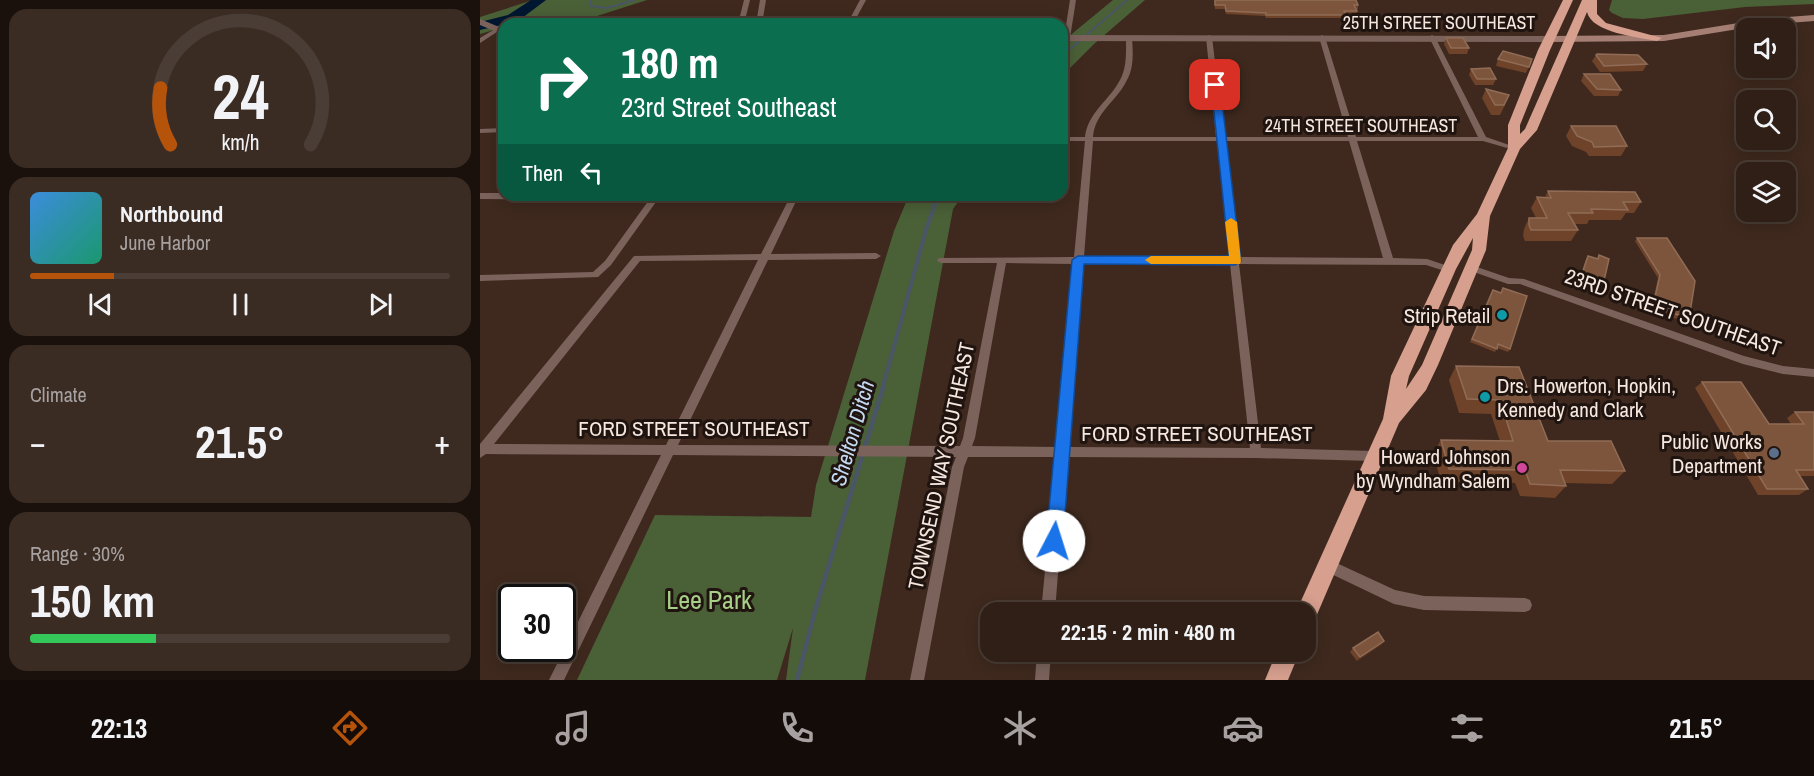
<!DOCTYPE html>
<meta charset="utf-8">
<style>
:root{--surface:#2f1f16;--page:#3b2c23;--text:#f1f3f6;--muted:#a7a2a1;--line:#4a3d35;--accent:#b45309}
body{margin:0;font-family:"Archivo Narrow",sans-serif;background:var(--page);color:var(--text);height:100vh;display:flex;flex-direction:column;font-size:22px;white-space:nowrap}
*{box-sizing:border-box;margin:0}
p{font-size:20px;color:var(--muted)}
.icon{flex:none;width:33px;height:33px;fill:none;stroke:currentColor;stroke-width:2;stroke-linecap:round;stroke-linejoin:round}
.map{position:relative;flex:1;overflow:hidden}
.drawer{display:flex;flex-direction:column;gap:9px;padding:9px;background:#1a110c;width:480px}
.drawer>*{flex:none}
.top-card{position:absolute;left:18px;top:18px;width:570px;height:183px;border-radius:18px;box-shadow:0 3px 15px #0003,0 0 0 2px var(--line);background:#0b6e4f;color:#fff;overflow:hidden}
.buttons{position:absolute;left:1256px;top:18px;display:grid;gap:12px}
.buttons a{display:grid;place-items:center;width:60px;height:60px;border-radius:12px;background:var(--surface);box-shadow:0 3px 15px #0003,0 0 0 2px var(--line);font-size:30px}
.speed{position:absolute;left:18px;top:584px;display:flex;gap:12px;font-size:30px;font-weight:700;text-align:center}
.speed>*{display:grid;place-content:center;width:78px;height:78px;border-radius:50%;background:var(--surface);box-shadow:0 3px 15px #0003,0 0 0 2px var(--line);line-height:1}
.speed .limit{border:3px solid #111;border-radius:9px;background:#fff;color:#111}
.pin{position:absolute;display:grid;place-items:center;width:51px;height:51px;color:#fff;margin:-26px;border-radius:12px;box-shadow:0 3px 9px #0006}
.me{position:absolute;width:66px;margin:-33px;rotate:5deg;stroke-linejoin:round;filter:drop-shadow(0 0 4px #0008)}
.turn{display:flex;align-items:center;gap:21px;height:126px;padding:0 24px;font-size:27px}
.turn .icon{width:78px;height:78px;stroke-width:2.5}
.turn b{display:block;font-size:42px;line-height:51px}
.then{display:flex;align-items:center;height:57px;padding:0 24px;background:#0003;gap:12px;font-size:22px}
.big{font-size:45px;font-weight:700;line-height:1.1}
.drawer .tile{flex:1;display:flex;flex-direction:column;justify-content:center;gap:9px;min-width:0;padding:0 21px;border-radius:18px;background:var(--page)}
.drawer .dial{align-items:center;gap:0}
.dial svg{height:156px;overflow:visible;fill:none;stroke:var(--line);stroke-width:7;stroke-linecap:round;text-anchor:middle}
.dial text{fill:var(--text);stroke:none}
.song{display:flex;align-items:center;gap:18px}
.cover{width:72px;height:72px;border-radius:9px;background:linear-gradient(135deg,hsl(210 70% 55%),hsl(160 70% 35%))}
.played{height:6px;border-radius:3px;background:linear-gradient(90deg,var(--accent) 20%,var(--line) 20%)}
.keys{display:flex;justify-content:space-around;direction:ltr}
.heat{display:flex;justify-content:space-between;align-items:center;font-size:33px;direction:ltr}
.charge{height:9px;border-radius:4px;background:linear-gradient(90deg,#34c759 30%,var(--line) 0)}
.trip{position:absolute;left:500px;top:602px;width:336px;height:60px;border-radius:18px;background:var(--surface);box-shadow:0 3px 15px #0003,0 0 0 2px var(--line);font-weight:700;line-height:60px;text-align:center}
.tab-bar{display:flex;height:96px;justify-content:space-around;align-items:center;background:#130c09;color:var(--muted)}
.tab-bar .icon{width:42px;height:42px}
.tab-bar .selected{color:var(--accent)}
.tab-bar b{font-size:27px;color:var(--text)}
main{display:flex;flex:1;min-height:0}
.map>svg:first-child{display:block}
.green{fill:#4a6037}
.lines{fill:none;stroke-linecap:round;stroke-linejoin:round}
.stream-far2{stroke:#4a5565;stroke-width:2}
.stream-far1{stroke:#4a5565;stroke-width:4}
.stream{stroke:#4a5565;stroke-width:4.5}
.river{fill:#001731;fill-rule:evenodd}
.minor{fill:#7b635c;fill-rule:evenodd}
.tertiary{fill:#7b635c;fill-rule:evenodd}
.secondary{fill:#a67f74;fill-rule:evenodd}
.trunk{fill:#d69f8e;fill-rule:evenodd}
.wall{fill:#6e432a}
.shaded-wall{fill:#55311d}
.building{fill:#7d553d;stroke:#906c56;stroke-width:1.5}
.route{fill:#1a73e8;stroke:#114b97;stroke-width:1.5}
.slow{fill:#f59e0b}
.culture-dot{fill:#0f9aa8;stroke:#1f140f;stroke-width:2}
.service-dot{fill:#5c6f8a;stroke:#1f140f;stroke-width:2}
.hotel-dot{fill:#d1479c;stroke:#1f140f;stroke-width:2}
.labels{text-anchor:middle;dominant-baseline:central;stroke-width:6;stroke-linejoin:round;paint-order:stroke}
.far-street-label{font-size:18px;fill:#f6e7df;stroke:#1f140f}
.street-label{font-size:21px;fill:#f6e7df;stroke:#1f140f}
.poi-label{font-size:21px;fill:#f6e7df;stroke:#1f140f;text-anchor:end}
.water-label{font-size:22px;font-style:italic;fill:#c4daf3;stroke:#1f140f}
.near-park-label{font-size:26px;fill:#a8cf88;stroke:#1f140f}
</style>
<main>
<section class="drawer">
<div class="tile dial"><svg viewBox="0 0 100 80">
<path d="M14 69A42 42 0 1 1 86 69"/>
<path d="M14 69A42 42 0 0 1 9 40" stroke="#b45309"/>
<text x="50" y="56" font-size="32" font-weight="700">24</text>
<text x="50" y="72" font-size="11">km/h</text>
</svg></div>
<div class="tile">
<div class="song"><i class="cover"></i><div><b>Northbound</b><p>June Harbor</p></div></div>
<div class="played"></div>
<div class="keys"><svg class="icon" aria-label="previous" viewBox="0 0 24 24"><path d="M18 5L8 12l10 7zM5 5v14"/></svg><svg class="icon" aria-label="pause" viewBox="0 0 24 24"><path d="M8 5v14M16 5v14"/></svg><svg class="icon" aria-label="next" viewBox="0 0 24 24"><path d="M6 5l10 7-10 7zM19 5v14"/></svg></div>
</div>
<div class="tile"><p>Climate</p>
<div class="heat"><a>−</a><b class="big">21.5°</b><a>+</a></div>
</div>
<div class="tile"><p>Range · 30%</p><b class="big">150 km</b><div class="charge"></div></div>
</section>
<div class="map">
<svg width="1334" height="680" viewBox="0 0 1334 680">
<rect width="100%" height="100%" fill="#3f291e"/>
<!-- green -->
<g class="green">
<path d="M53,0H167L117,16L55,19L35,24H24V27L0,34V17Z"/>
<path d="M633,0H665L614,44L582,76V42Z"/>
<path d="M1132,0H1334V4L1265,7L1163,19L1143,18L1132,13L1129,10Z"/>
<path d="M429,195H483L473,209L385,680H306L313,628L297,680H97L175,515L331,517L336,485L414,231Z"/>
</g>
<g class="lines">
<!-- stream-far2 -->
<g class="stream-far2">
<path d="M110,0V6L127,8L154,0"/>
<path d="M582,56L647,0"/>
</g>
<!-- stream-far1 -->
<path class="stream-far1" d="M402,390L446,230L458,195"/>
<!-- stream -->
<path class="stream" d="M317,680L335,611L403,388"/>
<!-- river -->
<path class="river" d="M51,0H66L38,21L0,30V22L28,15Z"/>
<!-- minor -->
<g class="minor">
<path d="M264,0H270L264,24H258Z"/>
<path d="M280,0H286L282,24H276Z"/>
<path d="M380,0H386L373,24H367Z"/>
<path d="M590,0H596L590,38L587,40L584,38Z"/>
<path d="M15,29L20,30L0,43V38Z"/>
<path d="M729,35L732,37L744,137H868L839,37L842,35L845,37L876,137H998L949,37L952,35L955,37L1006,137L1038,148L1034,150L1003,141H877L913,258L947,259L971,267L973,269L971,271L968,272L946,265L759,264L781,448L895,451L899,452L901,456L899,460L895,461L776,458L587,457L575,612H561L576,457H488L484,467L444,680H430L472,467L476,457L193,455L84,680H69L181,455L6,454L0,458V444L154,256L281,254L311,195H319L291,254L396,253L401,256L396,259L288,260L198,445L480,446L483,438L517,263H462L459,262L457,260L459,258L594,257L605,141H582V137H605C608,112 629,101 640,80C647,68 646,52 646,38L649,36L652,38C653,52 654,68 647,80C637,101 615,112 613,137H736L726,37ZM613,141H737L749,257H604ZM745,141H869L903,258L759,257ZM278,260L186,445L14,444L160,261ZM526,263L594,264L576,447L492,446L495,438ZM603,264H750L770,448L588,447Z"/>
<path d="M24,128V132L0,133V129Z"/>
<path d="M0,193H24V195H181L131,265L118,277L0,281V275L113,272L125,261L169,200L0,199Z"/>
<path d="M991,265L1029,278L1044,279L1264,356L1303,366L1334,369V377L1303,374L1263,364L1040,284H1028L988,270L986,268L988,266Z"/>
<path d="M848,559L915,590L944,596L1045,598L1050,600L1052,605L1050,610L1045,612L944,610L914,604L843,570L841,565L843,560Z"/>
<path d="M557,651H571L569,680H555Z"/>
</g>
<!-- tertiary -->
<g class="tertiary">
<path d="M0,19L24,29V35L0,25Z"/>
<path d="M582,35L1069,36L1073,39L1069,42L582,41Z"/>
</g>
<!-- secondary -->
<path class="secondary" d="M1334,15V21L1283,25L1184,41L1069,42L1064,39L1069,36L1184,35L1283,19Z"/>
<!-- trunk -->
<g class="trunk">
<path d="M1083,0H1093L1070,50L1040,125V134L1045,129L1102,0H1117V14L1126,23L1182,38L1177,41C1158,37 1112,33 1107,12L1057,130L1040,149L1010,216L1006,250L958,365L946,390L919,423L833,624L825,627V612H816L903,419L911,376L973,245L997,214L1028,148V125L1058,50ZM993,238L992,250L942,365L926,389L929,376L976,269Z"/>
<path d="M797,651H820L808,680H785Z"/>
</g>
</g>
<!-- wall -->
<g class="wall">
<path d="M734,0H876L878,5V9H875L877,11L876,15L865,14V18H786L785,16L746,14L745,9H735Z"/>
<path d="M966,38L989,48L987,54H969L964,44Z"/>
<path d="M1116,55L1167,64L1163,71L1120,72L1112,61Z"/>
<path d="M1018,59H1052L1046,73L1016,66Z"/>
<path d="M991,69L1016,79L1013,85H995L989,75Z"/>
<path d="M1104,74L1141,90L1138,96H1114L1101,81Z"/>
<path d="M1006,89L1025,105L1020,115H1011L1002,98Z"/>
<path d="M1091,126L1147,146L1141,156H1109L1106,152L1092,146L1086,136Z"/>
<path d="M1068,191L1161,202L1154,213H1146L1141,220H1109L1107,224H1094L1098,230L1091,241H1045L1043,236L1044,229L1049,218H1056L1051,208L1057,197H1065Z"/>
<path d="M1157,238L1209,319L1206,322L1171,310L1178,278L1155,241Z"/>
<path d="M1119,255L1123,285L1121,288L1099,280L1106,259L1108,256L1117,259Z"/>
<path d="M1023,288L1030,349L1028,352L1017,348L1015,352L990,342L1013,290L1021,293Z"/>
<path d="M976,366L1039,367L1068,441L1145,471L1132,484L1085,483L1086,486L1075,498L1040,496L1035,483L961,482L953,453L961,440L1020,441L1011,414L979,413L969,380Z"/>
<path d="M1222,382L1289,424H1311L1307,418L1315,412H1334V476H1320L1328,489L1319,495H1278L1215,388Z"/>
<path d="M904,641L901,645L877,661L870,652L873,648Z"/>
</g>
<!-- shaded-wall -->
<path class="shaded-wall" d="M904,641L901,645L877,661L880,657Z"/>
<!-- building -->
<g class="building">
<path d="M735,0H876L878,5H874L877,11H864L866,15H786V13L746,11L745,5H735Z"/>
<path d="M966,38H983L989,48H971Z"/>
<path d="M1023,51L1052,59L1049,67L1018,59Z"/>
<path d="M1117,54L1158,55L1167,64L1124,66L1116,55Z"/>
<path d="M1010,68L1016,79H997L991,69Z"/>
<path d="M1104,74H1130L1141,90L1117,89Z"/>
<path d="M1006,89L1029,95L1024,105H1015Z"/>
<path d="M1091,126H1136L1147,146L1114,147L1112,142L1097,136Z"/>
<path d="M1068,191L1155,192L1161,202H1143L1148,210L1111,209L1113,213H1088L1098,230H1051L1049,225V218H1067L1057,197L1071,198Z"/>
<path d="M1157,238H1187L1215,281L1209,319L1173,306L1180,275Z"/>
<path d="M1119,255L1129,259L1123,285L1101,277L1108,256L1118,259Z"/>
<path d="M1023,288L1047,296L1030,349L1018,344L1017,349L992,339L1013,290L1021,293Z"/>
<path d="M976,366L1039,367L1068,441H1131L1145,471L1080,470L1086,486L1050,484L1045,470L969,469L961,440L1033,441L1020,400L987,399Z"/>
<path d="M1222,382H1261L1289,424H1324L1315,412H1334V470H1316L1328,489H1287Z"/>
<path d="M898,632L904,641L880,657L873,648Z"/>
</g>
<!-- route -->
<path class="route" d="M731,83L740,85L761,261L755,265L604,264L583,541L580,546L574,549L569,546L566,541L592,260L598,256H749Z"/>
<!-- slow -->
<path class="slow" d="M751,218L757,222L761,261L760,264H671L665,260L671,256H749L745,222Z"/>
<!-- markers -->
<g class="culture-dot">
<circle cx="1022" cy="315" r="6"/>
<circle cx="1005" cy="397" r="6"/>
</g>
<circle class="service-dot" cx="1294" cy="453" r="6"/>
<circle class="hotel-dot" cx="1042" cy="468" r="6"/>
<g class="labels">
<!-- far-street labels -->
<g class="far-street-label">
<text x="959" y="22">25TH STREET SOUTHEAST</text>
<text x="881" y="125">24TH STREET SOUTHEAST</text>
</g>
<!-- street labels -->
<g class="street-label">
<text transform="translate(1193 312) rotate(19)">23RD STREET SOUTHEAST</text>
<text x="214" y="428">FORD STREET SOUTHEAST</text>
<text x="717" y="433">FORD STREET SOUTHEAST</text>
<text transform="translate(461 466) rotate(-78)">TOWNSEND WAY SOUTHEAST</text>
</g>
<!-- poi labels -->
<g class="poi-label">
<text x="1010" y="315">Strip Retail</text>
<text x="1017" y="385" text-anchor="start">Drs. Howerton, Hopkin,<tspan x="1017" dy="24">Kennedy and Clark</tspan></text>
<text x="1282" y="441">Public Works<tspan x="1282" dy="24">Department</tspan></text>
<text x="1030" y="456">Howard Johnson<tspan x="1030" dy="24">by Wyndham Salem</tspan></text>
</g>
<!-- water labels -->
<g class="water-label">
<text transform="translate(372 433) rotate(-74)">Shelton Ditch</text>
</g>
<!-- near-park labels -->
<g class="near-park-label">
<text x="229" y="599">Lee Park</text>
</g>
</g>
</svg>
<div class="buttons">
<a><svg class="icon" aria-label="sound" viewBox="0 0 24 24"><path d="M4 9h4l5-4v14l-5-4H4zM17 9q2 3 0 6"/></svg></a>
<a><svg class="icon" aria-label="search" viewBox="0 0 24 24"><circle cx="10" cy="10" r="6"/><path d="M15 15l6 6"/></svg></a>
<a><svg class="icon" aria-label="layers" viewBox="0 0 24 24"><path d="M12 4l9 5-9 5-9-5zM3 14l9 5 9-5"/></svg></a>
</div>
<div class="speed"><div class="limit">30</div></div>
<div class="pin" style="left:735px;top:85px;background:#d93025"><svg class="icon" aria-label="arrive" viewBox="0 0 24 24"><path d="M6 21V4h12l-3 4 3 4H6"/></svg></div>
<svg class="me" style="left:574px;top:541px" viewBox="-20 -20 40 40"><circle r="19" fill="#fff"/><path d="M0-13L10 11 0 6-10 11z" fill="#1a73e8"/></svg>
<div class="trip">22:15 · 2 min · 480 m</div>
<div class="top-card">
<div class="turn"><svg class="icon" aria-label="right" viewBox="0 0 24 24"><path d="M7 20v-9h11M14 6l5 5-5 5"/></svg><div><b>180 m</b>23rd Street Southeast</div></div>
<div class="then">Then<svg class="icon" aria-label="left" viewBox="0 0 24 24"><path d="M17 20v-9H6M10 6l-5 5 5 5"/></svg></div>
</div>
</div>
</main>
<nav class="tab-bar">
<b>22:13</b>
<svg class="icon selected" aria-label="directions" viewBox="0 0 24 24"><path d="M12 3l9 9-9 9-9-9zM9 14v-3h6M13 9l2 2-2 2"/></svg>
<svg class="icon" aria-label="music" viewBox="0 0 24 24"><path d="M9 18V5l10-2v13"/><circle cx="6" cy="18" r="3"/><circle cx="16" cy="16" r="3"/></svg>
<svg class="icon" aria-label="phone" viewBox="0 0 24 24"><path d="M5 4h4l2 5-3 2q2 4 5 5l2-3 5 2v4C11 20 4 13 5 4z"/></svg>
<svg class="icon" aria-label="climate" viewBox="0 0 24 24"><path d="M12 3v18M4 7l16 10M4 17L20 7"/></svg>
<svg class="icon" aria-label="car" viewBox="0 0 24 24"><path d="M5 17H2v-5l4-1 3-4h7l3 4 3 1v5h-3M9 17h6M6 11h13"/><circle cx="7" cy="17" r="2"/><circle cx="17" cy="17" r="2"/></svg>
<svg class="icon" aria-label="filters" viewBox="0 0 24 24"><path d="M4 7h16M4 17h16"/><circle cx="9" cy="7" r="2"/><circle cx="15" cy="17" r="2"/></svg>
<b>21.5°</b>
</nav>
